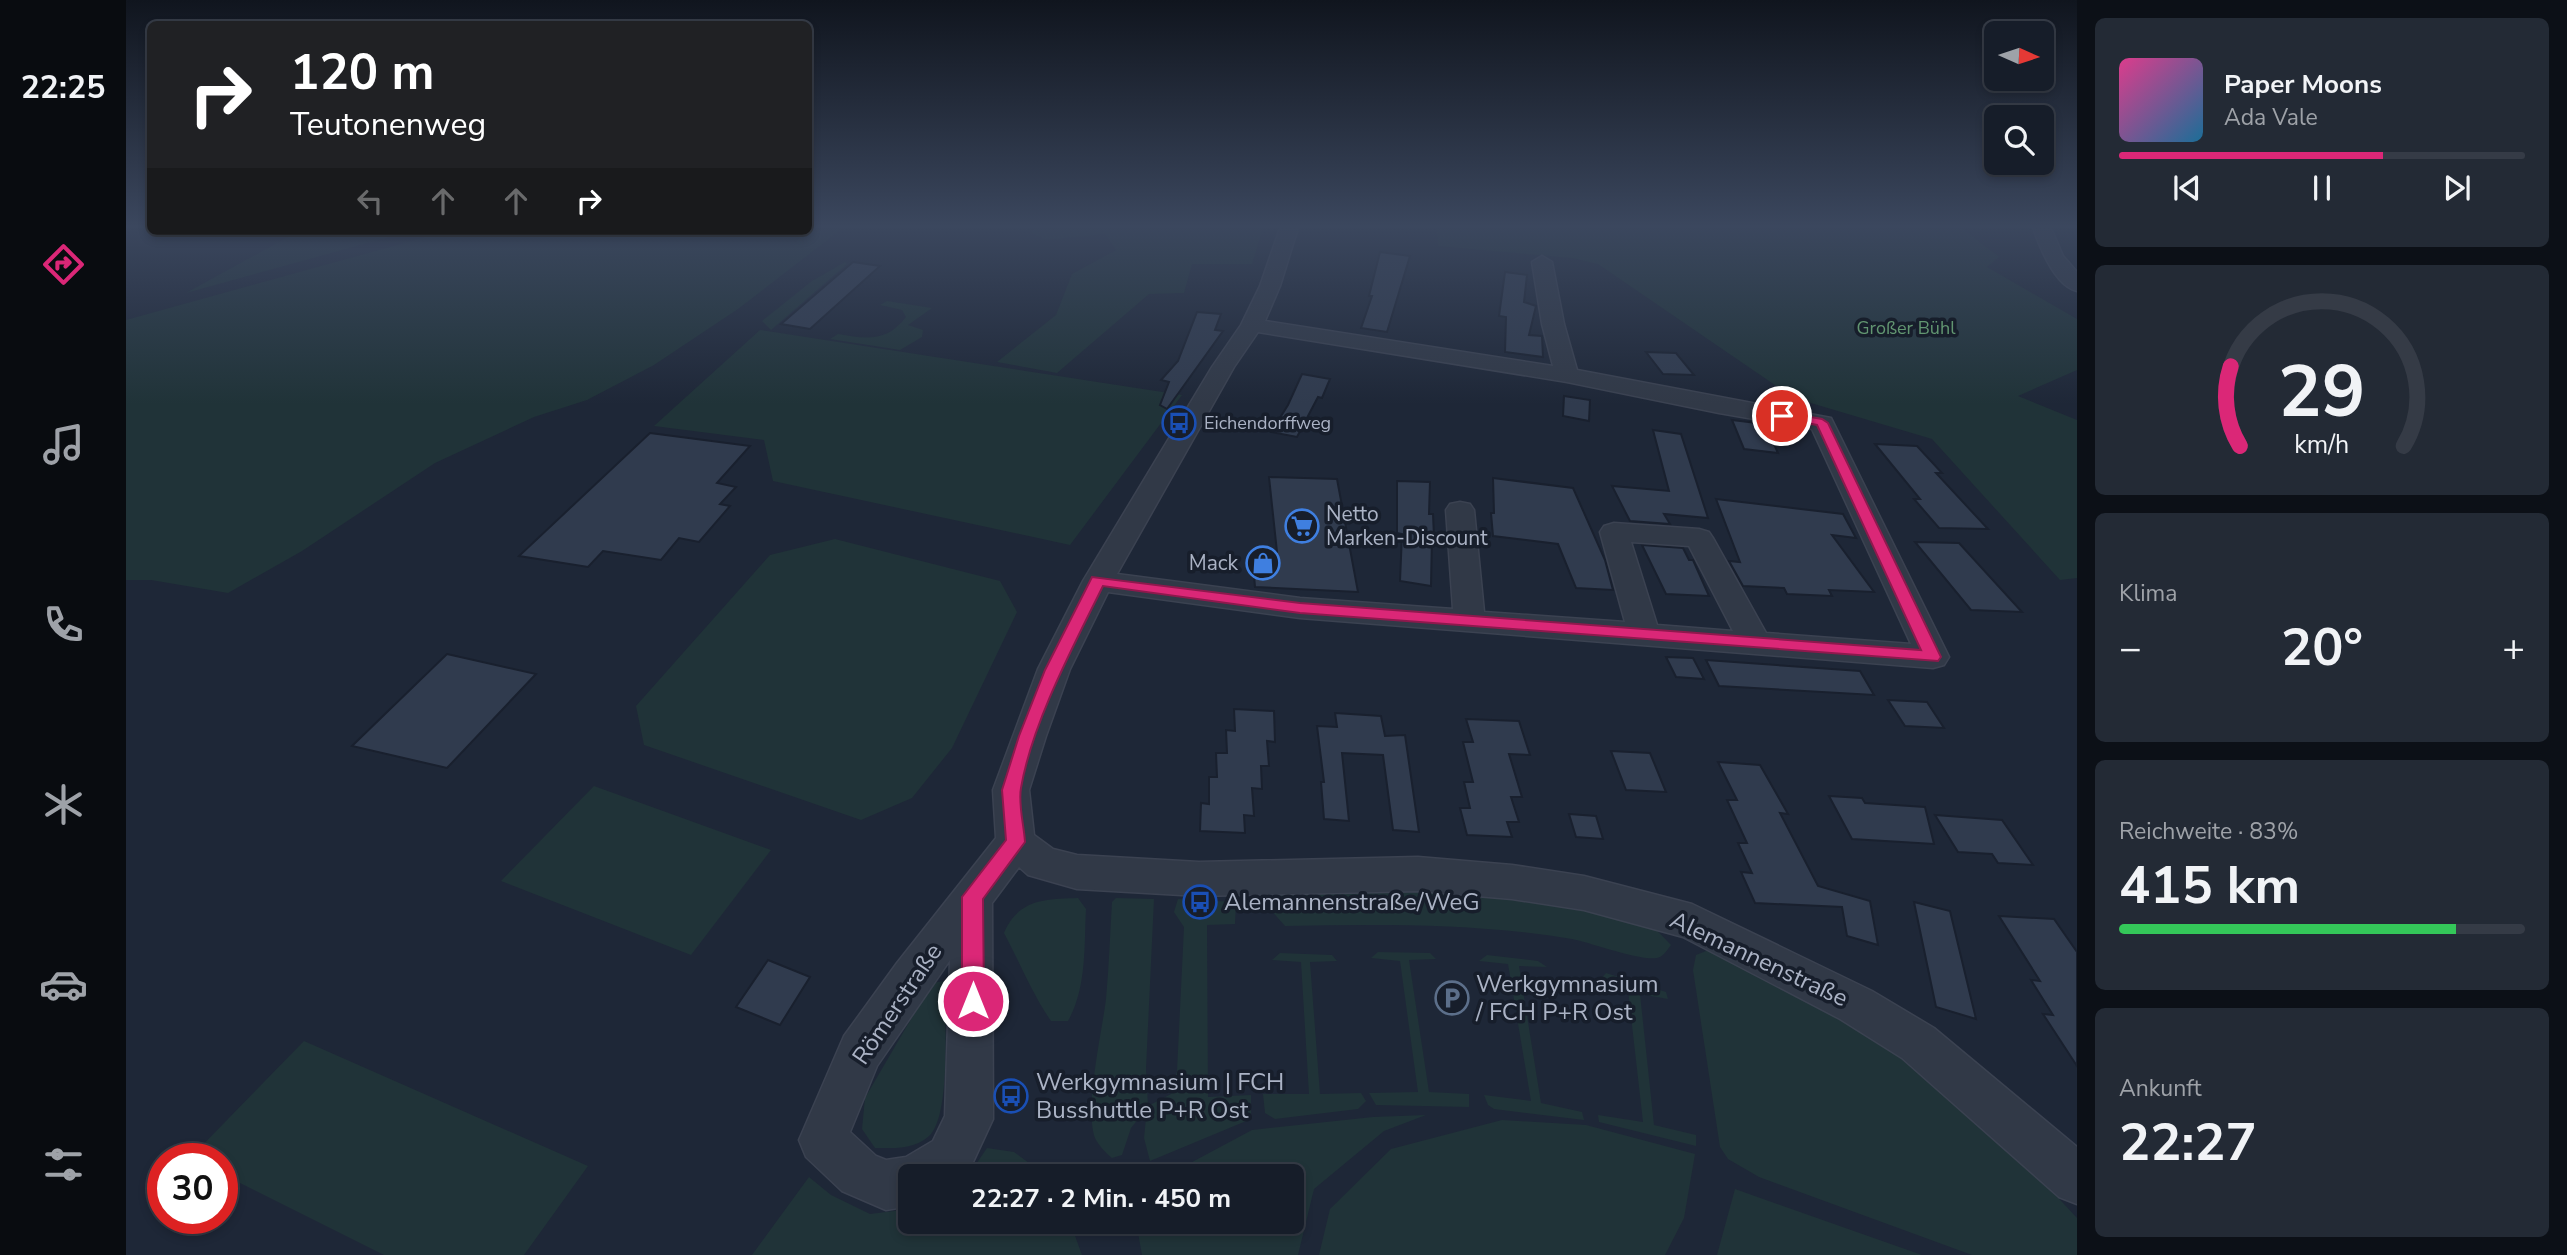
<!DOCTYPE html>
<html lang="de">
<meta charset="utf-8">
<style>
:root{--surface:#161d29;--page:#232a35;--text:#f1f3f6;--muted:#9ea2a8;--line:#353b46;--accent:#db2777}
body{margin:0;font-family:"Nunito Sans",sans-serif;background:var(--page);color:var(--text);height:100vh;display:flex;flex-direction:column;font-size:26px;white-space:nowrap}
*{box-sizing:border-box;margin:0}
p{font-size:23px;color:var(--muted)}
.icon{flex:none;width:38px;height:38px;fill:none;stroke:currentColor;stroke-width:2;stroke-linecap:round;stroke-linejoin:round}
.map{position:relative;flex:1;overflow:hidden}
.details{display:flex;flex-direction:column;gap:18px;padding:18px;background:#0c1017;width:490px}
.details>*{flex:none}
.banner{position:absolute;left:21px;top:21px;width:665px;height:214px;border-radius:10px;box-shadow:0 4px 10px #0003,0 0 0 2px var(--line);background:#202124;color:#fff;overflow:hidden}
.needle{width:46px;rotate:93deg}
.tools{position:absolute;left:1858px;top:21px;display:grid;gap:14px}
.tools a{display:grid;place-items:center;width:70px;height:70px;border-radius:10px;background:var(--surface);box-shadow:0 4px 10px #0003,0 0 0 2px var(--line);font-size:35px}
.speed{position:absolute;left:21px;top:1143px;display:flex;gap:14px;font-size:35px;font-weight:700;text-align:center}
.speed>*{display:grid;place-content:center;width:91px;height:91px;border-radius:50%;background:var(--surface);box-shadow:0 4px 10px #0003,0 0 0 2px var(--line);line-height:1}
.speed .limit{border:10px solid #d22;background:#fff;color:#111}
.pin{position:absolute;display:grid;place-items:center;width:60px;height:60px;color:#fff;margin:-30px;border:4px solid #fff;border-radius:50%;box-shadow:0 2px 7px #0007}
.me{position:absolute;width:77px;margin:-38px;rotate:0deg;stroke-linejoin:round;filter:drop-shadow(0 0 5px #0008)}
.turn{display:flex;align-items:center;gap:24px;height:147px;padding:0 28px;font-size:32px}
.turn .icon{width:91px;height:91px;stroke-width:2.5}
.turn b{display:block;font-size:49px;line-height:60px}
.lanes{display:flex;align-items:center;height:66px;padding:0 28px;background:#0003;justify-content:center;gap:35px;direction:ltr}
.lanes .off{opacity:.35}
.big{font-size:52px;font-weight:700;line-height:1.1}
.details .tile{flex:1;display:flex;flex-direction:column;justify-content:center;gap:10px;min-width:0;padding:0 24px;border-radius:10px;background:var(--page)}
.details .dial{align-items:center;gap:0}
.dial svg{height:182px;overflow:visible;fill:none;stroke:var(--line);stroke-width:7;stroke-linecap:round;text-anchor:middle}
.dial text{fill:var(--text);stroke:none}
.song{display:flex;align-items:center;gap:21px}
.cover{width:84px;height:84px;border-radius:10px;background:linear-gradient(135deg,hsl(330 70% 55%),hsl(200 70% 35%))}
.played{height:7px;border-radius:4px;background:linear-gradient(90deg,var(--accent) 65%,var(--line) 65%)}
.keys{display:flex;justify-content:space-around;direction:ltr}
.heat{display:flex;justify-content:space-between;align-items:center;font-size:38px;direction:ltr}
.charge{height:10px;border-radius:5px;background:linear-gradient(90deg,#34c759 83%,var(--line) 0)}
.trip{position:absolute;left:772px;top:1164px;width:406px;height:70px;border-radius:10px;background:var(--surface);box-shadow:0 4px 10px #0003,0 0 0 2px var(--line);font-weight:700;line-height:70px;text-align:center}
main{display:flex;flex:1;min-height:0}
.dock{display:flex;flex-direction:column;width:126px;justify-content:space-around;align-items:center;background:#090c10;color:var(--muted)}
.dock .icon{width:49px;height:49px}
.dock .current{color:var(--accent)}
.dock b{font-size:32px;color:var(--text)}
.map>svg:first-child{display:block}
.green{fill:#203338}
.building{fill:#303b4e;stroke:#19202e;stroke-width:2}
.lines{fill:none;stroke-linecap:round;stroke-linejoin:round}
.minor-casing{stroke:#3b4251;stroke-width:3}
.minor{fill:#313947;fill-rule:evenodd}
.route{fill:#db2777;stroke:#8e194d;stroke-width:2}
.labels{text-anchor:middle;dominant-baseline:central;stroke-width:7;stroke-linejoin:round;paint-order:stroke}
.far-park-label{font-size:18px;fill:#629671;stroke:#171e2b}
.far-poi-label{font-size:18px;fill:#abb3c5;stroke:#171e2b;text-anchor:start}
.poi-label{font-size:21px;fill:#abb3c5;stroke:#171e2b;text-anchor:start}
.near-poi-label{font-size:24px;fill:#abb3c5;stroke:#171e2b;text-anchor:start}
.near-street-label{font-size:24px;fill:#abb3c5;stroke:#171e2b}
</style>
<main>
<nav class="dock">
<b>22:25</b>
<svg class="icon current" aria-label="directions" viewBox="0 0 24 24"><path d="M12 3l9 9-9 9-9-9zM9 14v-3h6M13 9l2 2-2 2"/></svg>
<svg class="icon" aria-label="music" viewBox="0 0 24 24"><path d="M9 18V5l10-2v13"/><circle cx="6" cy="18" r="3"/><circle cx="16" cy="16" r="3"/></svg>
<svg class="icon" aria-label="phone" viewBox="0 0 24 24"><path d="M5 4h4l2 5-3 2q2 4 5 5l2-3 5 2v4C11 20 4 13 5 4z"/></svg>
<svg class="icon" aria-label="climate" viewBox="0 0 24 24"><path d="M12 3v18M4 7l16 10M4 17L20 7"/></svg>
<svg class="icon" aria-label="car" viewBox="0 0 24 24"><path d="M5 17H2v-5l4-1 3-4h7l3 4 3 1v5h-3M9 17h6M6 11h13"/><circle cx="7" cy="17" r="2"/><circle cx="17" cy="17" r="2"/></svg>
<svg class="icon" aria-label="filters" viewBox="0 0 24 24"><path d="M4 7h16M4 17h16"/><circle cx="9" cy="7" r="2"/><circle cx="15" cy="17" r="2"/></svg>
</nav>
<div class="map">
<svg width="1951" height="1255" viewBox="0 0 1951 1255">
<rect width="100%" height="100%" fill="#1e2737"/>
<!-- green -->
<g class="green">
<path d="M683,228H717L612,309L528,365L461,400L408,417L309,463L176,551L102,593L25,580H0V320L322,231H682Z"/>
<path d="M909,228H1137L1126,264H1066L1058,293L1023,294L931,373L871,362L930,315L946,274L990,250L979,234L919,240L905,232Z"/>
<path d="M1311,228H1836L1873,257L1861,267L1951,319V370L1892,396L1951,420V578L1934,580L1806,439L1668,398L1472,264L1446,258L1312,246Z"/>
<path d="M173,231H285L60,293Z"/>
<path d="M719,262L721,264L645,330L636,321L686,281Z"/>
<path d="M761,301L806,308L782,325L797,330L796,337L774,350L704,339L712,334C741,339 761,342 780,317L776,310L754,305Z"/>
<path d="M634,330L1056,395L944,545L647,481L638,440L528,426Z"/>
<path d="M709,539L874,581L891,612L826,748L786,798L735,820L518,745L510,706L644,555Z"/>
<path d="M468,786L645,850L565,955L375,881Z"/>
<path d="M1261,887L1364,892L1515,914L1545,945C1542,949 1538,955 1534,957C1522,964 1463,942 1446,939C1351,923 1255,924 1159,926L1144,909L1142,901L1159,890Z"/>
<path d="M952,898L960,909C958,946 961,987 942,1021H925C906,993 894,963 878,933C892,899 920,899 952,898Z"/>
<path d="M990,898L1028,899L1020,1069L1022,1106L1045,1094L1051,1071L1058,927L1048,912L1052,899L1110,902L1109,924L1081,925L1082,1097L1125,1095V1119L1024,1161L1018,1138L1021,1108L1005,1128L996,1155L986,1158C980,1153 973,1146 969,1138C958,1109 976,1032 980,999C983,966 984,934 986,902Z"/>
<path d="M1590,947L1648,975L1838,1097L1951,1218V1255H1846L1633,1177L1602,1159L1594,1147L1567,970L1570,955Z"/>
<path d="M1252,952L1304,953L1310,959L1283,960L1303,1092L1343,1094V1107L1250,1105L1243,1093L1292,1092L1274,961L1245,958Z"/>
<path d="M1154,953L1206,955L1211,961L1184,962L1194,1094L1235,1093L1240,1101L1232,1109L1149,1119L1139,1113L1137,1094H1183L1175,962L1146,960Z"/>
<path d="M1361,955L1412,961L1421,967L1393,966L1415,1103L1456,1112L1458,1120L1368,1109L1362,1105L1358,1095L1405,1101L1382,964L1353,961Z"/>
<path d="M1480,973L1540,992L1542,999L1514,994L1528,1125L1570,1135V1146L1473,1122L1472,1115L1517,1122L1502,990L1473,981Z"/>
<path d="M818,981C819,1013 825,1111 805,1134C790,1150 768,1148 749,1148L736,1129L739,1098L806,983Z"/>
<path d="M178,1041L462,1166L398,1255H258L96,1174V1158H64Z"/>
<path d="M1300,1115L1258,1131L1188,1189L1172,1255H1016L1010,1222H1166V1176H1040L1126,1130L1247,1117Z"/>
<path d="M1376,1120L1460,1125L1569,1154L1558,1218L1539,1255H1193L1204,1209L1265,1149Z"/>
<path d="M861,1148L888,1152L921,1176H842Z"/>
<path d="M683,1177L705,1195L744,1214L784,1209V1222H944L956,1255H626Z"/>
<path d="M1609,1189L1796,1255H1591Z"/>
</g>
<!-- building -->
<g class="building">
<path d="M1254,252L1284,256L1261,332L1235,328L1246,296H1243Z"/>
<path d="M727,262L754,266L684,329L655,324Z"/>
<path d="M1379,272L1401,275L1398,302L1410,306L1403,335L1416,336L1417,357L1379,352L1380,317L1373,316Z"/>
<path d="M1071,312L1095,314L1089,330L1097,331L1041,409L1034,405L1043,382L1035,380L1052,361Z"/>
<path d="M1520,352L1550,353L1568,375L1537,374Z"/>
<path d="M1176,374L1204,379L1196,398L1192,397L1171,437L1145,432L1162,405Z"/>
<path d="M1438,396L1464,400L1463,421L1437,416Z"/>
<path d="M1606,420L1639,424L1652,453L1618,449Z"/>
<path d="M1527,430L1555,434L1582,518L1538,514L1544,524L1504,521L1486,486L1543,491Z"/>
<path d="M524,433L624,446L591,483L610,487L594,504L604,506L573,542L553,538L535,560L477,551L462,567L393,556Z"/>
<path d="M1749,444L1791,446L1816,473H1810L1862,529L1813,528L1788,499H1794Z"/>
<path d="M1143,477L1211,479L1232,592L1129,587L1126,552H1151Z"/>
<path d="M1367,478L1447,488L1479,560L1487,590L1450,588L1432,544L1367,536L1365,513H1368Z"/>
<path d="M1271,481L1304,482L1303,514H1307L1308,537H1306L1305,586L1274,581L1276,534L1271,533Z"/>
<path d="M1590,499L1717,514L1730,538L1706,535L1748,592L1703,590L1706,596L1661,594L1658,588L1617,586L1603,561L1614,562Z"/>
<path d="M1789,542L1833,543L1896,612L1845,610Z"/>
<path d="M1516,545L1557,548L1563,560H1567L1583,596L1540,594Z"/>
<path d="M321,654L410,674L321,768L226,746Z"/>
<path d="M1540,657L1567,658L1578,679L1550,677Z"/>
<path d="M1580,660L1734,671L1748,695L1593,686Z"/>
<path d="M1762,700L1801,702L1818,728L1779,726Z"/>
<path d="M1108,709L1148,711L1149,742L1141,741L1143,766H1135L1136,789L1126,788L1128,816L1118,815L1119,833L1074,831L1075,803L1083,804V777H1091L1090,753H1101L1100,730L1109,731Z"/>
<path d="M1209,713L1255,716L1259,736L1279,735L1293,832L1267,830L1257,755L1216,753L1223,821L1198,819L1195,782H1198L1191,726L1211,727Z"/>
<path d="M1340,719L1393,721L1404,755L1383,754L1396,797H1385L1393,822H1381L1386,837L1341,835L1334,808H1344L1338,782H1347L1337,742H1347Z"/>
<path d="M1485,751L1524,753L1540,792L1500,790Z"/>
<path d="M1592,762L1634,765L1662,814L1654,813L1692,886L1744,901L1752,945L1721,936L1716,907L1629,903L1615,872L1626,873L1612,843H1621L1601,800H1611Z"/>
<path d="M1703,796L1736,798L1739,803L1799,807L1808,844L1726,839Z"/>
<path d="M1443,814L1470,816L1477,839L1450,837Z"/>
<path d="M1809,815L1876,820L1907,865L1872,863L1866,854L1832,852Z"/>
<path d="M1788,902L1824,911L1850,1019L1810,1007Z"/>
<path d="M1873,916L1928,919L1951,952V1066L1917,1014L1927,1015L1905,980L1914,981Z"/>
<path d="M642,960L684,977L654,1025L610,1007Z"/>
</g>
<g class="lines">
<defs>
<g id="minor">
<path d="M1154,228H1172L1154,286L1139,321L1427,366L1416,324L1406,262L1416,256L1426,262L1438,324L1451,370L1705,418L1823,657L1818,665L1807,668L1174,618L982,592L944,669L920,736L903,790L908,835L927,849L951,855L1073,862L1292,857L1386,865L1458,876L1566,904L1746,991L1808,1028L1951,1147V1204L1933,1197L1776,1058L1714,1019L1557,937L1458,910L1386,899L1292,891L1073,896L951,889L902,875L893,867L866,903L867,1119L841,1175L784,1176V1206L760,1210L716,1191L680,1157L673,1140L718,1036L771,963L870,838L867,790L912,669L957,581L1086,367L1115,325L1134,286ZM1132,332L1441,382L1593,413L1686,429L1785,644L1640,633L1587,538L1583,532L1573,529L1488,523L1478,526L1474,532L1499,622L1358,612L1348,510L1344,504L1334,502L1324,504L1320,510L1327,609L1174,598L991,574L1108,367ZM1505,542L1563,546L1607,631L1531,625ZM824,960L819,1116L807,1141L780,1157L760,1160L750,1156L724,1132L751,1066Z"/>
<path d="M1907,228H1925L1937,256L1951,272V291C1929,286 1914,248 1907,228Z"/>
</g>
</defs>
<!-- minor casing -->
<use href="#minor" class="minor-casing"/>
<!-- minor -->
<use href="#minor" class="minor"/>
</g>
<!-- sky -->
<linearGradient id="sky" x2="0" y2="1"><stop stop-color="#10151e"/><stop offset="0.56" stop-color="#3b475e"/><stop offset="1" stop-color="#3b475e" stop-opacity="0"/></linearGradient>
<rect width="1951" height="404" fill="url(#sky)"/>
<!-- route -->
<path class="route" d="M1656,412L1696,419L1702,423L1815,657L1812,661L1174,613L977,586C948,645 906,723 895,788C892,804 898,825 899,842L857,899L858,1001L855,1008L847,1011L839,1008L836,1001V897L880,840L876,790L893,736L919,670L966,577L1174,603L1795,650L1691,425L1652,418V413Z"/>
<!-- icons -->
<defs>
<symbol id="bus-ring" viewBox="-11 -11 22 22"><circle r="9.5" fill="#171e2b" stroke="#1a4fb4" stroke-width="1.5"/><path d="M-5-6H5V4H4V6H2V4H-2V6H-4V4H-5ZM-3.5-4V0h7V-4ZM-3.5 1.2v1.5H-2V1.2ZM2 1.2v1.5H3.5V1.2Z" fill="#1a4fb4"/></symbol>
<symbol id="supermarket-ring" viewBox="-11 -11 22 22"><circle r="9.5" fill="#171e2b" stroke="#3f7fe0" stroke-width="1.5"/><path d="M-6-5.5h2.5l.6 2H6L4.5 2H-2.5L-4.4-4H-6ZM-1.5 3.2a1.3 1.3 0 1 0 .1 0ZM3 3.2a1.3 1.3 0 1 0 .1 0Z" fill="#3f7fe0"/></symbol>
<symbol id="shop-ring" viewBox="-11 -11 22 22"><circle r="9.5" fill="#171e2b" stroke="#3f7fe0" stroke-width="1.5"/><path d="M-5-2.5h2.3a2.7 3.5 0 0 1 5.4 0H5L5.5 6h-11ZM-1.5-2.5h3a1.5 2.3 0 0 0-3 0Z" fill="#3f7fe0"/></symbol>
<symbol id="parking-ring" viewBox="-11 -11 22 22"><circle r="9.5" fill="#171e2b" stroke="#5c6f8a" stroke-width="1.5"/><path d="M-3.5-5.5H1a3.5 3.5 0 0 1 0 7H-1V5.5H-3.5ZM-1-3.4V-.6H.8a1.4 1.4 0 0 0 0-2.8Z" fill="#5c6f8a"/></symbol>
</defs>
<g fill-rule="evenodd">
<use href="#bus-ring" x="1034" y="404" width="38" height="38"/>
<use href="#supermarket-ring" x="1157" y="507" width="38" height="38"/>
<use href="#shop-ring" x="1118" y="544" width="38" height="38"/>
<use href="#bus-ring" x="1055" y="883" width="38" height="38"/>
<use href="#parking-ring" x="1307" y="979" width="38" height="38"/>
<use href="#bus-ring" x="866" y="1077" width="38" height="38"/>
</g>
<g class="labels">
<!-- far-park labels -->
<g class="far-park-label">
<text x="1780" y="328">Großer Bühl</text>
</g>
<!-- far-poi labels -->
<g class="far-poi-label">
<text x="1078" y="423">Eichendorffweg</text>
</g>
<!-- poi labels -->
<g class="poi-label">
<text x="1200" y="514">Netto<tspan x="1200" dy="24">Marken-Discount</tspan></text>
<text x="1112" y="563" text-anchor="end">Mack</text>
</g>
<!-- near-poi labels -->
<g class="near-poi-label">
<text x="1098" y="902">Alemannenstraße/WeG</text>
<text x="1350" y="984">Werkgymnasium<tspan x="1350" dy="28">/ FCH P+R Ost</tspan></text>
<text x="910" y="1082">Werkgymnasium | FCH<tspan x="910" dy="28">Busshuttle P+R Ost</tspan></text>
</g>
<!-- near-street labels -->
<g class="near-street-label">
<text transform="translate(1633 959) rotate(25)">Alemannenstraße</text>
<text transform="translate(771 1004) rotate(-56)">Römerstraße</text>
</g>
</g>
</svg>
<div class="tools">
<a><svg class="needle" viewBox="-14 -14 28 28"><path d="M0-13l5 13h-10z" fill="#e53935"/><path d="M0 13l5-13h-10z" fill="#9ea2a8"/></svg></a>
<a><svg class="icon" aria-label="search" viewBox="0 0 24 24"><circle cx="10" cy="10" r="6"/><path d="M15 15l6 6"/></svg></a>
</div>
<div class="speed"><div class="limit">30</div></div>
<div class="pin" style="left:1656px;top:416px;background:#d93025"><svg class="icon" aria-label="arrive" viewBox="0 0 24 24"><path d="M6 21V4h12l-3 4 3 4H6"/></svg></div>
<svg class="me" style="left:847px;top:1001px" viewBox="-20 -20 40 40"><circle r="17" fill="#db2777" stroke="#fff" stroke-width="3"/><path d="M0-11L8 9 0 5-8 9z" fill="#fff"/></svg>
<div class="trip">22:27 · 2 Min. · 450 m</div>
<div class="banner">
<div class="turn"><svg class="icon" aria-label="right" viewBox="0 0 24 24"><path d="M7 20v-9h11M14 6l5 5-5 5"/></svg><div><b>120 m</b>Teutonenweg</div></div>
<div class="lanes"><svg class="icon off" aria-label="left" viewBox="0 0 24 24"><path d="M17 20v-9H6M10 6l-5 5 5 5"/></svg><svg class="icon off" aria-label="ahead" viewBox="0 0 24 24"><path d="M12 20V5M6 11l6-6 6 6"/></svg><svg class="icon off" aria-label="ahead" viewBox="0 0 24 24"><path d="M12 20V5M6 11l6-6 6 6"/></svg><svg class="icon" aria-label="right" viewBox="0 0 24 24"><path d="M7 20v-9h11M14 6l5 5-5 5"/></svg></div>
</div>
</div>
<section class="details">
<div class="tile">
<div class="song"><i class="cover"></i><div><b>Paper Moons</b><p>Ada Vale</p></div></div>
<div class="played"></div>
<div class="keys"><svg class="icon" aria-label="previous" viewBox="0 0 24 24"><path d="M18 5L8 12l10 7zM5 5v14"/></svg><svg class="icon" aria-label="pause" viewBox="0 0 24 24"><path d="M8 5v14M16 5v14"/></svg><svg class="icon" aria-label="next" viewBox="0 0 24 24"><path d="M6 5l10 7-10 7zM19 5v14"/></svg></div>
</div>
<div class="tile dial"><svg viewBox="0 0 100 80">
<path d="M14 69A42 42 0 1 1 86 69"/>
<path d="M14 69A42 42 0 0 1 10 34" stroke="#db2777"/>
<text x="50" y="56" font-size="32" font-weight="700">29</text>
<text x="50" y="72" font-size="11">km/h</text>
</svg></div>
<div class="tile"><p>Klima</p>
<div class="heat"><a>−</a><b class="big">20°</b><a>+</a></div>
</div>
<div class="tile"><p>Reichweite · 83%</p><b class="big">415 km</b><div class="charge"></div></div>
<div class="tile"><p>Ankunft</p><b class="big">22:27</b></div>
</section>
</main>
